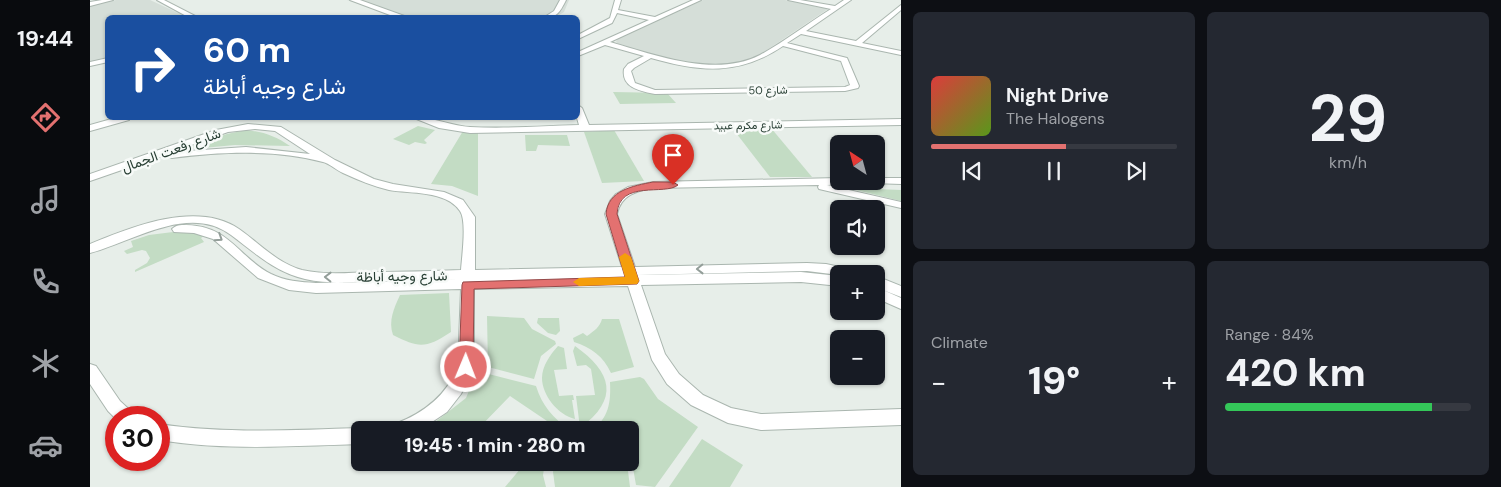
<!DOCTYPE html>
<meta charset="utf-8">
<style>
:root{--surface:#171b24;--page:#242831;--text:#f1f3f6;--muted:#9ea1a6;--line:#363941;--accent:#e37170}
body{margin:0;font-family:"DM Sans",Vazirmatn,sans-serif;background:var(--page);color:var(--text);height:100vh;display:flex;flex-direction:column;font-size:19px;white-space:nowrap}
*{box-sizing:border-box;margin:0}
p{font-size:16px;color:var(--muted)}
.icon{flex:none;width:28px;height:28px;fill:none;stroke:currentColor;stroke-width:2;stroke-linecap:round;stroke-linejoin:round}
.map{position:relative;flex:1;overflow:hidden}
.details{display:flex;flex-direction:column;gap:12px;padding:12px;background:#0d0f14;width:600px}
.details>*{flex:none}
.top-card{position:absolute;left:15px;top:15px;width:475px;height:105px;border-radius:8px;box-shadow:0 1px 4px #0004;background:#1a4fa0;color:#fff;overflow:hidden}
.needle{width:32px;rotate:324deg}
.controls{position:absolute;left:740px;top:135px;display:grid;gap:10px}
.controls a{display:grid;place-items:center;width:55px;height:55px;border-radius:8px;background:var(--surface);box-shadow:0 1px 4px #0004;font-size:25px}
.speed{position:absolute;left:15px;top:406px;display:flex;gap:10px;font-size:25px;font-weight:700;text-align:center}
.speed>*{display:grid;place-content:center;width:65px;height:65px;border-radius:50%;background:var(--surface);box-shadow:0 1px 4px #0004;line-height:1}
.speed .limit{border:8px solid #d22;background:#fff;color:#111}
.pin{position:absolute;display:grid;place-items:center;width:42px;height:42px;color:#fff;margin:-51px -21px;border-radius:50% 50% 50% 0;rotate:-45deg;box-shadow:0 0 5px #0007}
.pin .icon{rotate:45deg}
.me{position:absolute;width:55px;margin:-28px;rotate:1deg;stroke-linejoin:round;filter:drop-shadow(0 0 4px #0008)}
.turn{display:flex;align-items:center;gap:18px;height:105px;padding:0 15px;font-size:22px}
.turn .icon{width:65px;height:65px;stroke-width:2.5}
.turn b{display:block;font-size:35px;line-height:42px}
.big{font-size:38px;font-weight:800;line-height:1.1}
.details .card{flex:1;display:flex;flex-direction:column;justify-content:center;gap:8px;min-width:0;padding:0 18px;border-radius:8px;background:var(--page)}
.details .dial{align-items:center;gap:0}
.dial b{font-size:65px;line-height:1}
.song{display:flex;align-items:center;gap:15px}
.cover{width:60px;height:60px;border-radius:8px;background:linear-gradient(135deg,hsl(0 70% 55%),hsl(90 70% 35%))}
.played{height:5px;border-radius:2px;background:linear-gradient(90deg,var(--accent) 55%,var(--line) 55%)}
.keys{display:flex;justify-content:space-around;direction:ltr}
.heat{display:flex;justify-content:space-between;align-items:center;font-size:28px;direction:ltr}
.charge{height:8px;border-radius:4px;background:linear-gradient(90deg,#34c759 84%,var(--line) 0)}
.details .tiles{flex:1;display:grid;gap:12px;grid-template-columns:repeat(2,1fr)}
.trip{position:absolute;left:261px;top:421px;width:288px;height:50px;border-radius:8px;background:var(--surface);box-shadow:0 1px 4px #0004;font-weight:800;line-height:50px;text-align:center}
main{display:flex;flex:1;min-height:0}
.dock{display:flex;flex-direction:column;width:90px;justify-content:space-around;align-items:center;background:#090b0e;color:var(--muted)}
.dock .icon{width:35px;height:35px}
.dock .selected{color:var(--accent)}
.dock b{font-size:22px;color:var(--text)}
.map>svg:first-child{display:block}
.built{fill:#d5ded8}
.green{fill:#c3dcc4}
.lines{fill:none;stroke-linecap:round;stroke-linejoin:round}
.minor-casing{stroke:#aab6af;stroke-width:2}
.tertiary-casing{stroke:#aab6af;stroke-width:2}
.minor{fill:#fff;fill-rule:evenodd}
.tertiary{fill:#fff;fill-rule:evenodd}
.oneway{stroke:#939e99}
.route{fill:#e37170;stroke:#944949}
.slow{fill:#f59e0b}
.labels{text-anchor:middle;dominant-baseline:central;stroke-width:5;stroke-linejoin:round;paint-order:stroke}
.far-street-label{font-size:11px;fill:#273e33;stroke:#f7faf8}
.street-label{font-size:14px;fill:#273e33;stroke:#f7faf8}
</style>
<main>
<nav class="dock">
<b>19:44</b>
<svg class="icon selected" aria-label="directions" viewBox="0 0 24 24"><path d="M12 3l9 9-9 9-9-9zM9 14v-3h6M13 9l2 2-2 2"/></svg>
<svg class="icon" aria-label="music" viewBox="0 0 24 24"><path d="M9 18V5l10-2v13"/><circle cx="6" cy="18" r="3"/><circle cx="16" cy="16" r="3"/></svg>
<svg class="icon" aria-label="phone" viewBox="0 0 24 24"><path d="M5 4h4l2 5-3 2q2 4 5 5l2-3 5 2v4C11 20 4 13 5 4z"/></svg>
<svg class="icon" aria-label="climate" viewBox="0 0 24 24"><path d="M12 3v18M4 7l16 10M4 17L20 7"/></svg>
<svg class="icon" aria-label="car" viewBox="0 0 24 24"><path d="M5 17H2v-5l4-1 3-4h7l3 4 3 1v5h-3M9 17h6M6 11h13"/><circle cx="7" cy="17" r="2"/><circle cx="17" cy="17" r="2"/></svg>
</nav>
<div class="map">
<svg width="811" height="487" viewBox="0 0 811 487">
<rect width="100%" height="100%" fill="#e7eee9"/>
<!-- built -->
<g class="built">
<path d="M26,0H60L97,17L18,18L17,58L0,62V5Z"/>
<path d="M257,0H479L474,12L464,18L309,17Z"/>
<path d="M613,0H695L738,9L668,56L647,64L622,65L591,62L531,46L526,42L527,39Z"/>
</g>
<!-- green -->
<g class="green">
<path d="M523,92L577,93L586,103L530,104Z"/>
<path d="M328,126L345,130L334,140L337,143L335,144L325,142L319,145L303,139Z"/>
<path d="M681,128L722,177H680L643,129Z"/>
<path d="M156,130C174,132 185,136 200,146L145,145L91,150L137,134Z"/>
<path d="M524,130L554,181L512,183L494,132Z"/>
<path d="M373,131L388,132V196L362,186L341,184Z"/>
<path d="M435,135H477L480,146L448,145L446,151H436Z"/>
<path d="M763,188L811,190V201L762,189Z"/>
<path d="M91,231L115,235L111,238L114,242L45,272V270L57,263L60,258L56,251L52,250L37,254L34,251L43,247L41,241L59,235Z"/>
<path d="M359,293L361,332C335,349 329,348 303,335C298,321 304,308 310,295Z"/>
<path d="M397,316L434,318L442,329L465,341L466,344L451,356L444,379L398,367Z"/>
<path d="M448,318H469L470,331L466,335L458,333L447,323Z"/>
<path d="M512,319H529L544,367L521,373C513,356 502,348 484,342L483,338L493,333L497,336C504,331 510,327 512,319Z"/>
<path d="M468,346L474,348L477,369L464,370L469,396L483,395L484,400H482L485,419C468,415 452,395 452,378C452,366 460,355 468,346Z"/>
<path d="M485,346C522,372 530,399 490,428L486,396L505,395L501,369L496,365L487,366L483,351Z"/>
<path d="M387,371L446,386C452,406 463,417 479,430H464L457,421L420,396L387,430H335L376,398Z"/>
<path d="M550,377L554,379L568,399L608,427L565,487L546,485L543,468L540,463V430H501C519,419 521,402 520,382Z"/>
<path d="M612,439L653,465L640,487H579Z"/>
<path d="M436,462L455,463L453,475L456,487H415Z"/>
<path d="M465,462L534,463L538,471L540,487H465L463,472Z"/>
</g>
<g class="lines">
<defs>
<g id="minor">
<path d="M12,0H23L0,6V2Z"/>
<path d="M67,0H74L109,18H100Z"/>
<path d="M525,0H531L528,10L565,17L603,0H611L520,42C565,55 626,78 670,55C694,42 717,24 741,9L698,0H710L745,6L754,0H761L716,31L766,41L811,5V10L772,43L811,51V55L711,34L697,43L757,58L769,86L768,88L755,91L565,94C551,91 531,88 534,69L538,64L554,56L515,45L488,56V52L559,20L527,13L522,23L488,39V35L520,18ZM693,46L751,61L760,85L755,87L565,90L545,83L541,71L544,68L561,58C610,72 649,76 693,46Z"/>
<path d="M18,58V62L0,66V62Z"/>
<path d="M488,105L492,108L499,125L811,119V125L380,133L349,128L324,118C340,116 362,126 380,127C416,129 453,126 489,125L487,118Z"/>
<path d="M158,124L191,127L245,160L284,179L303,184L354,192L373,200L385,217V270L532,267L515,214L520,201L526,194L538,187L563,182L749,178V181H763L758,184L737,185L811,202V208L729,189L728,187L729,185L563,188C546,191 531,195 527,214L545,267L717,263L736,264L768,271L770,274H749V275L717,271L548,275L711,272L749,276V286L711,282L551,285L575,354L589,374L613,395L641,408L671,414L811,409V425L671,430L638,423L601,405L577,384L562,360L538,286L384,289V367L371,394L357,412L330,430H302L305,424C334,413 356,396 368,367L371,289L226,293L199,290L168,278L123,239L104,233L84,232L82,229C86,225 90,225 96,225C140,226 147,256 181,274C195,281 210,282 226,283L371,279C341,280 310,281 280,282C258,282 236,284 215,279C185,272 165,253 141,235C99,203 42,242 0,253V244C41,227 107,200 149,229C169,243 187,263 212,270C234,275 258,273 280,272C311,272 341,271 371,270C372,256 377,221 370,211C356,190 320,194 299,190C283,186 268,180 253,173C246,170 239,163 233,162C187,149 129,152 82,158L78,157V154L0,181V174L126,130ZM165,129L185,131L220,154L156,147L82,152L138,132Z"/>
<path d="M786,178H811V184L782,183L781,181H786Z"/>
<path d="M786,276L811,286V297L793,290L811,298V309L786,298V287L791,288L786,287Z"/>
<path d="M0,364L6,366L30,401L43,413L45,418H26V419L18,411L0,384Z"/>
<path d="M69,424C136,434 203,430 270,428L276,430H270V444C203,446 136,451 69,440Z"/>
</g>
<g id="tertiary">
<path d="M260,0H270L320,18H308Z"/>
<path d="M470,0H476C470,12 467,18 453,18L464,11Z"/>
<path d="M25,118H40L39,120L0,131V125Z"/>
</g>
</defs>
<!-- minor casing -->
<use href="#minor" class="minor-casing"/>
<!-- tertiary casing -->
<use href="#tertiary" class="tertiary-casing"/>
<!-- minor -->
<use href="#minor" class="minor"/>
<!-- tertiary -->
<use href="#tertiary" class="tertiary"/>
</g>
<!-- one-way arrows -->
<defs><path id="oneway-chevron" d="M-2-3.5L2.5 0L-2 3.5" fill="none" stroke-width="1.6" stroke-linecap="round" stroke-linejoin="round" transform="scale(1.25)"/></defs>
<g class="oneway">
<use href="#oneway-chevron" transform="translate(129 238) rotate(33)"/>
<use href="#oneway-chevron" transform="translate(610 269) rotate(179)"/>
<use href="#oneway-chevron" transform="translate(238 277) rotate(-179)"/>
</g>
<!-- route -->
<path class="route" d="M563,182H583L588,185C575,196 529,179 527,214L549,281L547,284L384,289L383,367L381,371L376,373L371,371L369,367L372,285L373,282L535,277L516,214C518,190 543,186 563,182Z"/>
<!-- slow -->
<path class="slow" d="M535,253L541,257L549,281L547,284L489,286L483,282L489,278L535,277L529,257Z"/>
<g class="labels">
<!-- far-street labels -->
<g class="far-street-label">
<text transform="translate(678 90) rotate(-1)">شارع 50</text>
<text transform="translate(658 125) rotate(-1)">شارع مكرم عبيد</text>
</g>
<!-- street labels -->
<g class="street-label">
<text transform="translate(81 150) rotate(-20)">شارع رفعت الجمال</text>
<text transform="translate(312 276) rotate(-1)">شارع وجيه أباظة</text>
</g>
</g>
</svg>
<div class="controls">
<a><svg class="needle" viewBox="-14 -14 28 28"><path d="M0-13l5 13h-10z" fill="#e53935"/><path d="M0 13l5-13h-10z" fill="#9ea1a6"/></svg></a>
<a><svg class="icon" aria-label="sound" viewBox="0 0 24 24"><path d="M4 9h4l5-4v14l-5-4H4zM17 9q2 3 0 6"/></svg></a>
<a>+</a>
<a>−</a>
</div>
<div class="speed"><div class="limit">30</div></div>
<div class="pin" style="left:583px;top:185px;background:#d93025"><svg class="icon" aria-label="arrive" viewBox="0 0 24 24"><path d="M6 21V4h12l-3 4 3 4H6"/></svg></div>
<svg class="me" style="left:376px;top:367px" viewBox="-20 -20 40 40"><circle r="17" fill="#e37170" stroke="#fff" stroke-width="3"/><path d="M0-11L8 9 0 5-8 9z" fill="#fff"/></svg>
<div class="trip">19:45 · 1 min · 280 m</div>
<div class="top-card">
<div class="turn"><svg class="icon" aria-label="right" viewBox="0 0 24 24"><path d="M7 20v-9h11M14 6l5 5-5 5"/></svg><div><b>60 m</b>شارع وجيه أباظة</div></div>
</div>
</div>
<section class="details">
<div class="tiles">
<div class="card">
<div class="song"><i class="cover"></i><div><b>Night Drive</b><p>The Halogens</p></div></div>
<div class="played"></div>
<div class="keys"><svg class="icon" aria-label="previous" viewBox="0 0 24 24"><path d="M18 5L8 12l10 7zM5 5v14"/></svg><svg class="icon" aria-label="pause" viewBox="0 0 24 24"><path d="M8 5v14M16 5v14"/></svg><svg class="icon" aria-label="next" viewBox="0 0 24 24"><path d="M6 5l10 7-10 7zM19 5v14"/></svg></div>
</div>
<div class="card dial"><b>29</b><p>km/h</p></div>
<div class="card"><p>Climate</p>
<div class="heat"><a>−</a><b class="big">19°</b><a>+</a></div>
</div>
<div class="card"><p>Range · 84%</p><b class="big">420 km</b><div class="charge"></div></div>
</div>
</section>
</main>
